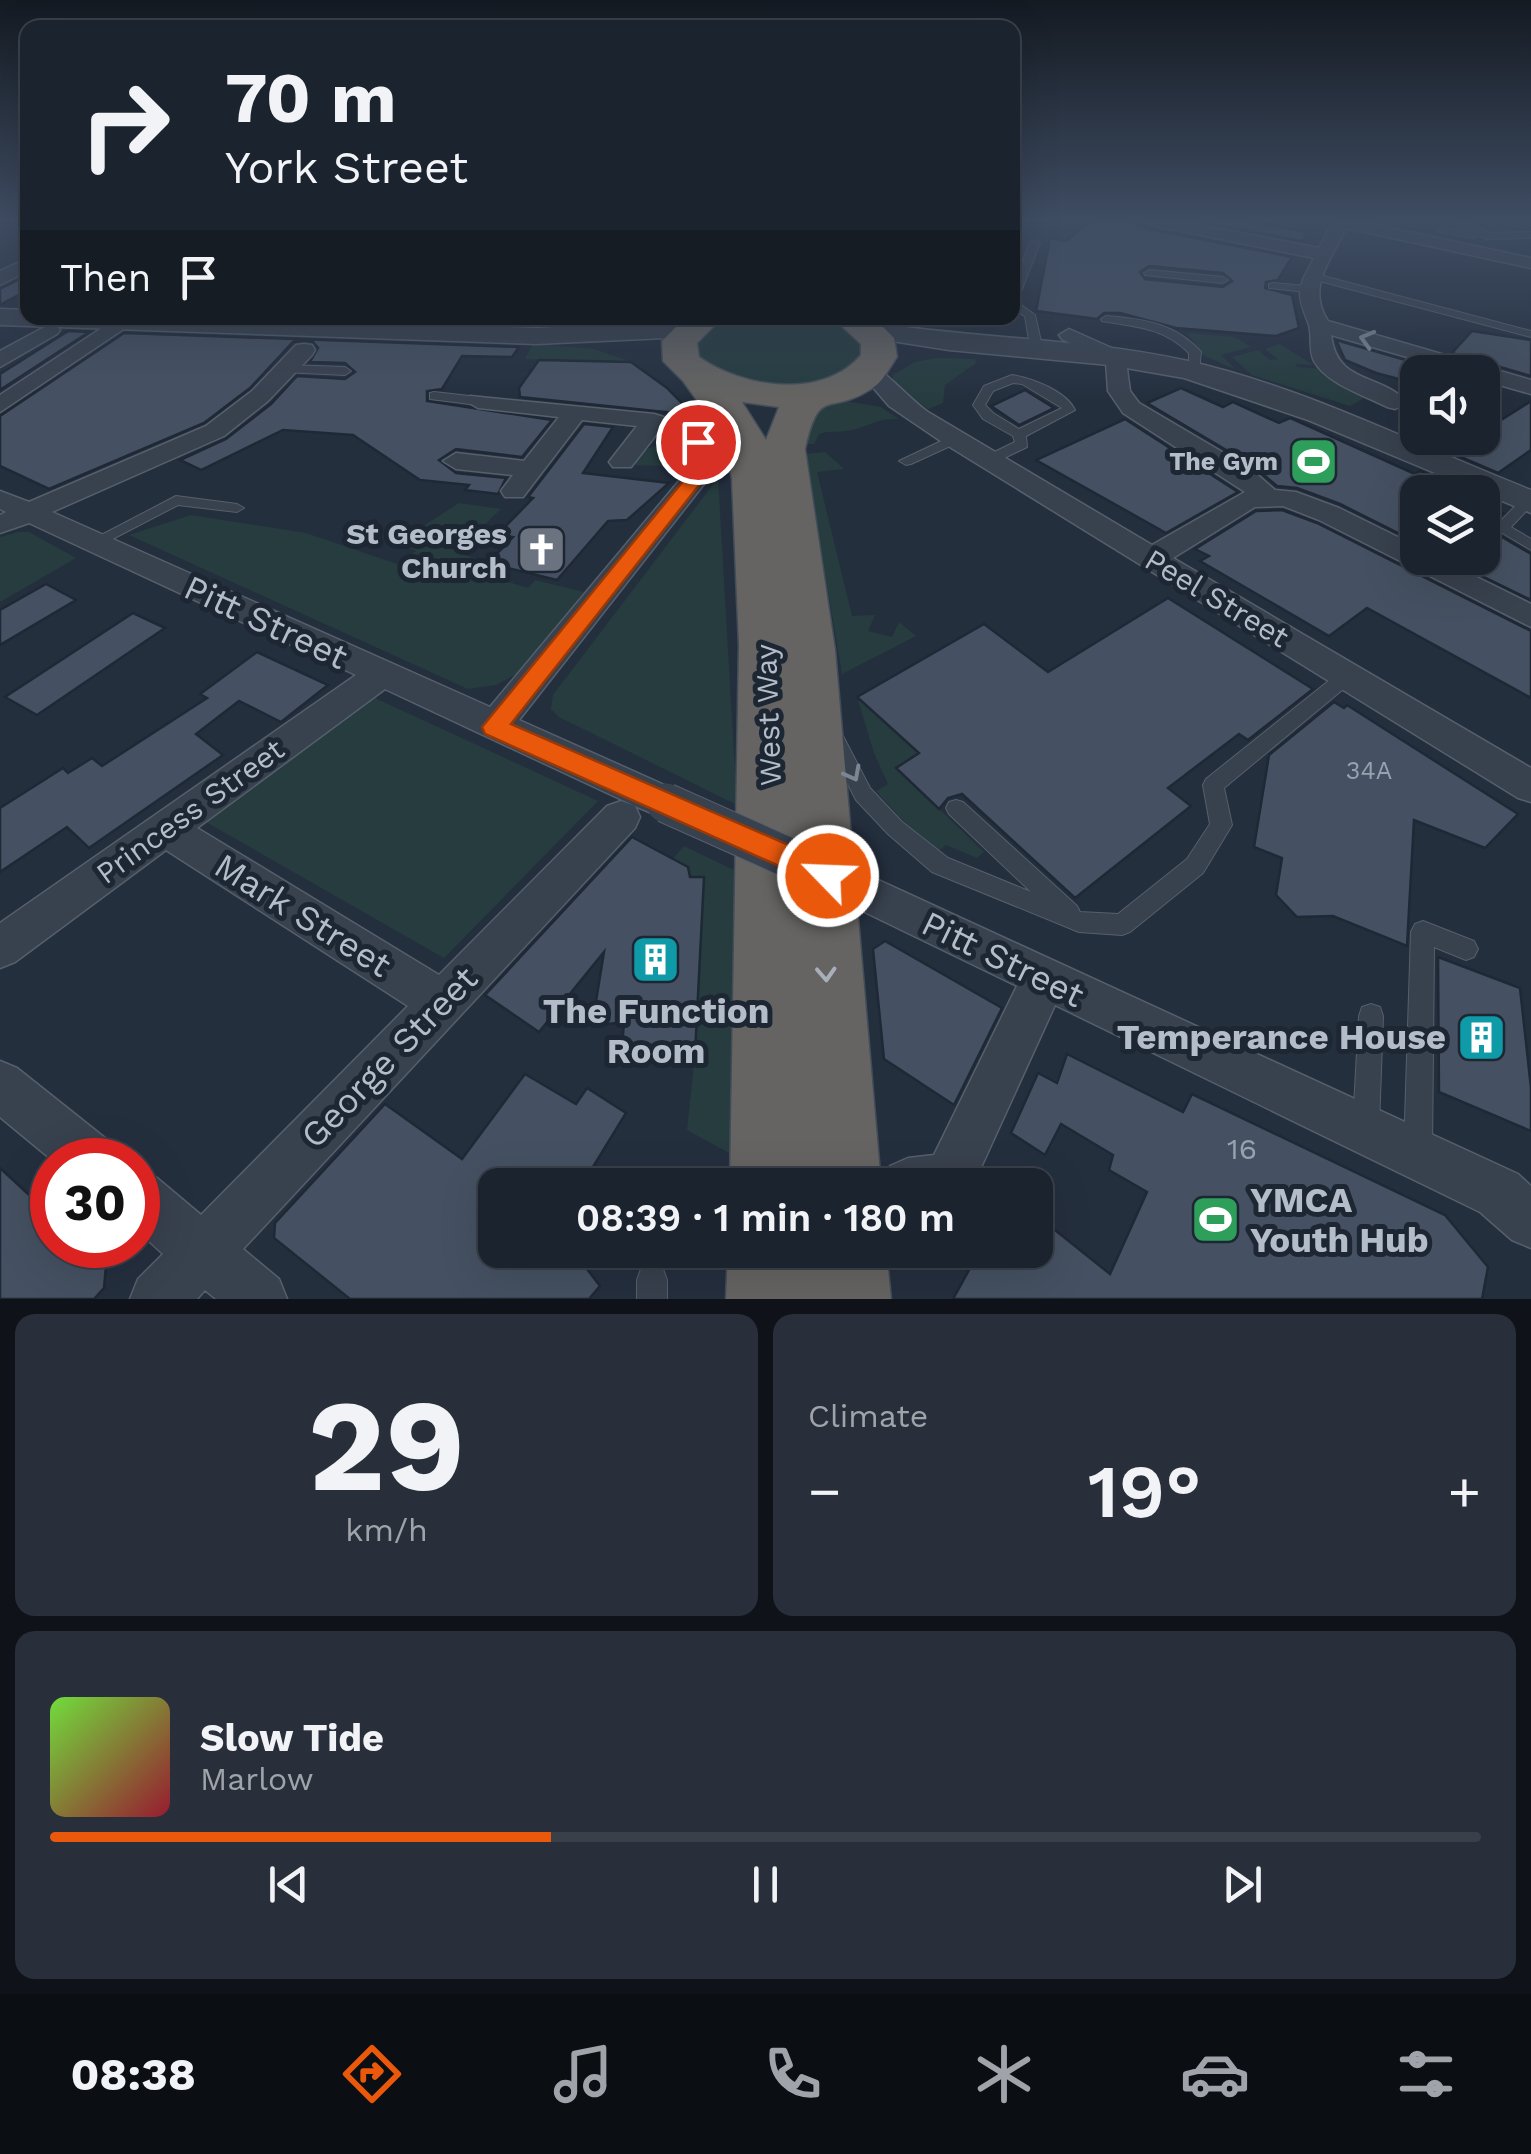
<!DOCTYPE html>
<meta charset="utf-8">
<style>
:root{--surface:#1b232e;--page:#282f3a;--text:#f1f3f6;--muted:#a0a4aa;--line:#39404a;--accent:#ea580c}
body{margin:0;font-family:"Work Sans",sans-serif;background:var(--page);color:var(--text);height:100vh;display:flex;flex-direction:column;font-size:38px;white-space:nowrap}
*{box-sizing:border-box;margin:0}
p{font-size:32px;color:var(--muted)}
.icon{flex:none;width:55px;height:55px;fill:none;stroke:currentColor;stroke-width:2;stroke-linecap:round;stroke-linejoin:round}
.map{position:relative;height:1299px;overflow:hidden}
.drawer{display:flex;flex-direction:column;gap:15px;padding:15px;background:#0f1319;flex:1}
.drawer>*{flex:none}
.hud{position:absolute;left:20px;top:20px;width:1000px;height:305px;border-radius:20px;box-shadow:0 10px 40px #0002,0 0 0 2px var(--line);background:#1b232e;color:var(--text);overflow:hidden}
.tools{position:absolute;left:1400px;top:355px;display:grid;gap:20px}
.tools a{display:grid;place-items:center;width:100px;height:100px;border-radius:20px;background:var(--surface);box-shadow:0 10px 40px #0002,0 0 0 2px var(--line);font-size:50px}
.speed{position:absolute;left:30px;top:1138px;display:flex;gap:20px;font-size:50px;font-weight:700;text-align:center}
.speed>*{display:grid;place-content:center;width:130px;height:130px;border-radius:50%;background:var(--surface);box-shadow:0 10px 40px #0002,0 0 0 2px var(--line);line-height:1}
.speed .limit{border:15px solid #d22;background:#fff;color:#111}
.pin{position:absolute;display:grid;place-items:center;width:85px;height:85px;color:#fff;margin:-42px;border:5px solid #fff;border-radius:50%;box-shadow:0 2px 10px #0007}
.me{position:absolute;width:110px;margin:-55px;rotate:294deg;stroke-linejoin:round;filter:drop-shadow(0 0 8px #0008)}
.turn{display:flex;align-items:center;gap:35px;height:210px;padding:0 40px;font-size:45px}
.turn .icon{width:130px;height:130px;stroke-width:2.5}
.turn b{display:block;font-size:70px;line-height:85px}
.then{display:flex;align-items:center;height:95px;padding:0 40px;background:#0003;gap:20px;font-size:38px}
.big{font-size:75px;font-weight:600;line-height:1.1}
.drawer .widget{flex:1;display:flex;flex-direction:column;justify-content:center;gap:15px;min-width:0;padding:0 35px;border-radius:20px;background:var(--page)}
.drawer .dial{align-items:center;gap:0}
.dial b{font-size:130px;line-height:1}
.song{display:flex;align-items:center;gap:30px}
.cover{width:120px;height:120px;border-radius:15px;background:linear-gradient(135deg,hsl(100 70% 55%),hsl(350 70% 35%))}
.played{height:10px;border-radius:5px;background:linear-gradient(90deg,var(--accent) 35%,var(--line) 35%)}
.keys{display:flex;justify-content:space-around;direction:ltr}
.heat{display:flex;justify-content:space-between;align-items:center;font-size:55px;direction:ltr}
.drawer .tiles{flex:1;display:grid;gap:15px;grid-template-columns:1fr 1fr}
.widget:last-child{grid-column:span 2}
.trip{position:absolute;left:478px;top:1168px;width:575px;height:100px;border-radius:20px;background:var(--surface);box-shadow:0 10px 40px #0002,0 0 0 2px var(--line);font-weight:600;line-height:100px;text-align:center}
.tabs{display:flex;height:160px;justify-content:space-around;align-items:center;background:#0b0e12;color:var(--muted)}
.tabs .icon{width:70px;height:70px}
.tabs .selected{color:var(--accent)}
.tabs b{font-size:45px;color:var(--text)}
.map>svg:first-child{display:block}
.green{fill:#263c3f}
.building{fill:#455162;stroke:#1f2835;stroke-width:2.5;fill-rule:evenodd}
.lines{fill:none;stroke-linecap:round;stroke-linejoin:round}
.service-casing{stroke:#565f6c;stroke-width:2}
.minor-casing{stroke:#565f6c;stroke-width:3}
.tertiary-casing{stroke:#565f6c;stroke-width:3}
.trunk-casing{stroke:#434c59;stroke-width:3}
.service{fill:#38414e;fill-rule:evenodd}
.minor{fill:#38414e;fill-rule:evenodd}
.tertiary{fill:#38414e;fill-rule:evenodd}
.trunk{fill:#656462;fill-rule:evenodd}
.minor-bridge-casing{stroke:#565f6c;stroke-width:41;stroke-linecap:butt}
.minor-bridge{stroke:#38414e;stroke-width:39}
.oneway{stroke:#7c8592}
.oneway2{stroke:#a8afba}
.route{fill:#ea580c;stroke:#983908;stroke-width:2.5}
.labels{text-anchor:middle;dominant-baseline:central;stroke-width:10;stroke-linejoin:round;paint-order:stroke}
.far-poi-label{font-size:25px;font-weight:bold;fill:#b4bcc9;stroke:#1d2633;text-anchor:end}
.number-label{font-size:25px;fill:#98a1af}
.poi-label{font-size:30px;font-weight:bold;fill:#b4bcc9;stroke:#1d2633;text-anchor:end}
.street-label{font-size:30px;fill:#b4bcc9;stroke:#1d2633}
.near-number-label{font-size:30px;fill:#98a1af}
.near-street-label{font-size:35px;fill:#b4bcc9;stroke:#1d2633}
.near-poi-label{font-size:35px;font-weight:bold;fill:#b4bcc9;stroke:#1d2633}
</style>
<div class="map">
<svg width="1531" height="1299" viewBox="0 0 1531 1299">
<rect width="100%" height="100%" fill="#242f3e"/>
<!-- green -->
<g class="green">
<path d="M730,318H829L859,332L867,357C807,406 770,386 702,366L694,345L711,326Z"/>
<path d="M1187,333L1235,337L1251,347L1221,355L1235,369L1204,356Z"/>
<path d="M533,344L594,349L631,362L525,359Z"/>
<path d="M1279,344L1314,365L1295,364L1297,367L1322,369L1369,395L1350,406L1252,375L1232,357L1258,350L1270,360L1278,359L1265,349Z"/>
<path d="M937,358L975,359L976,363L945,385L943,403L928,409L893,383V375L915,362Z"/>
<path d="M839,400L881,407L899,419C877,418 872,425 852,430C841,433 830,430 819,434L814,444H800C806,421 815,406 839,400Z"/>
<path d="M670,443L688,458L685,467L635,465C641,447 653,446 670,443Z"/>
<path d="M825,452L844,469L817,472L852,616L875,615L868,631L892,637L899,622L916,636L842,674L805,454Z"/>
<path d="M718,478L737,805L559,717L551,709L553,695Z"/>
<path d="M459,503L501,509L456,552L482,561L474,571L528,588L535,580L584,592L523,671L496,685L468,689L129,535L191,515L306,533L397,564L416,551L397,543Z"/>
<path d="M18,532H29L76,558L0,602V537Z"/>
<path d="M857,697L919,753L896,768L984,852L977,858L946,845L938,851L912,831L876,791L888,784L874,753Z"/>
<path d="M375,698L598,801L444,958L206,822Z"/>
<path d="M684,846L740,873L731,1154L687,1130L695,1054L690,877L688,867L672,860Z"/>
</g>
<!-- building -->
<g class="building">
<path d="M1092,220H1128L1149,229L1292,257L1278,280L1266,282L1265,288L1292,295L1299,328L1276,336L1176,328L1120,313H1104L1097,319L1036,311L1050,238L1066,241ZM1149,266L1223,273L1232,281L1223,287L1145,279L1140,272Z"/>
<path d="M1218,220H1246L1308,232L1302,241L1214,224Z"/>
<path d="M28,275V290L0,305V289Z"/>
<path d="M337,318H541L536,324Z"/>
<path d="M68,331L89,332L0,390V374Z"/>
<path d="M1472,331L1531,340V376L1452,353Z"/>
<path d="M124,333L519,347L512,357L462,356L442,389L427,391V401L552,420L522,457L456,449L439,460L456,473L506,478L498,494L465,490L469,485L420,480L353,435L283,430L201,470L180,460L226,439L271,404L297,376L345,379L355,372L345,363L310,362L318,348L312,341L304,340L293,342L250,388L204,423L49,489L0,466V416Z"/>
<path d="M1336,340L1423,365L1406,381L1376,373L1345,360Z"/>
<path d="M539,360L631,362L667,388L694,415L520,397L519,388Z"/>
<path d="M1181,388L1223,407L1233,402L1279,423L1290,418L1295,420L1415,474L1420,471L1470,492H1418V543L1340,504L1297,488L1277,486L1253,466L1147,403Z"/>
<path d="M1025,390L1054,408L1019,425L991,406Z"/>
<path d="M1531,401V450L1498,473L1449,452L1473,438H1482V432Z"/>
<path d="M1125,419L1238,492L1166,533L1036,460Z"/>
<path d="M584,424L613,427L583,473L669,483L627,520L608,521L557,580L488,563L513,537L498,534L533,498L528,497Z"/>
<path d="M1482,504L1503,513L1491,525L1492,531L1531,554V600L1445,558H1482Z"/>
<path d="M1282,510L1317,523L1531,631V698L1367,608L1329,636L1200,561L1209,556L1195,549L1256,511Z"/>
<path d="M46,584L76,600L0,645V610Z"/>
<path d="M1168,598L1313,689L1248,740L1239,734L1168,788L1191,806L1075,898L962,794L948,798L939,809L896,768L919,753L857,697L984,624L1048,672Z"/>
<path d="M133,613L165,628L37,715L5,697Z"/>
<path d="M257,652L328,685L281,722L239,701L196,734L223,755L89,848L67,827L0,872V808L63,768L68,773L92,758L102,766L207,698L200,694Z"/>
<path d="M1334,702L1344,708L1347,705L1518,814L1485,848L1414,820L1407,946L1333,916L1297,917L1276,895L1282,858L1254,847L1269,755Z"/>
<path d="M632,837L688,867L690,877H704L695,1054L621,1060L624,1022L592,1026L604,952L539,1032L485,995Z"/>
<path d="M885,941L1002,1008L954,1105L884,1059L873,949Z"/>
<path d="M1438,957L1520,988L1531,1088V1131L1439,1092Z"/>
<path d="M1067,1054L1183,1112L1192,1094L1445,1215L1488,1267L1482,1299H953L980,1250H1035V1214L1110,1274L1147,1192L1109,1170L1113,1155L1061,1124L1045,1155L1011,1133L1038,1073L1057,1083Z"/>
<path d="M525,1074L576,1104L587,1088L626,1113L582,1185H495V1250H599L587,1269L600,1286L589,1299H350L274,1238L275,1223L385,1104L462,1159Z"/>
<path d="M0,1168L52,1216V1245H82L106,1266L104,1288L94,1299H0Z"/>
</g>
<g class="lines">
<defs>
<g id="service">
<path d="M1461,220L1489,233L1531,232V238L1487,239L1477,235L1473,238L1436,231L1441,228L1472,232L1458,225Z"/>
<path d="M1035,240L1040,243L1017,302L1035,315L1042,346L1036,349L1030,346L1025,316L1012,309V288L1030,243Z"/>
<path d="M1149,270L1223,277L1228,280L1223,283L1145,275L1144,273Z"/>
<path d="M1312,273L1531,331V337L1308,278L1307,276Z"/>
<path d="M1273,283L1307,286L1312,289L1307,292L1269,288V284Z"/>
<path d="M1106,316C1143,319 1175,323 1201,352L1199,371L1189,374V353C1163,327 1136,327 1102,321L1101,319Z"/>
<path d="M286,365L345,367L351,371L345,375L282,372L280,369Z"/>
<path d="M1012,375C1032,378 1066,391 1075,410L1026,436L1027,447L994,463H984V457L1015,442L1013,436L983,419L973,405L984,386ZM1013,383L1022,384L1062,408L1019,429L993,413L985,405L993,391Z"/>
<path d="M434,392L478,397L484,401L478,405L430,399V393Z"/>
<path d="M1395,398L1418,407V416L1391,405V399Z"/>
<path d="M954,435L961,439L959,442L911,464L906,465L899,461Z"/>
<path d="M176,496L237,504L244,508L237,512L178,505L101,545L96,547L88,542Z"/>
<path d="M1528,497H1531V506L1511,527L1531,539V550L1494,528L1523,498Z"/>
<path d="M1347,670L1356,676L1353,681L1224,788L1232,825L1203,873L1130,932L1122,935L1079,932L932,872L888,834L856,800L826,741L829,736H843L870,788L902,822L948,858L1031,892L949,814L946,808L949,802L956,800L963,802L1077,906L1080,912L1118,914L1187,859L1210,824L1203,785L1206,779L1341,671Z"/>
<path d="M1423,921L1474,941L1478,949L1474,957L1466,960L1434,947L1432,1151L1428,1161L1418,1165L1408,1161L1404,1151L1411,932L1415,924Z"/>
<path d="M1371,1004L1380,1007L1383,1016L1379,1125L1376,1135L1366,1138L1356,1135L1353,1125L1359,1016L1362,1007Z"/>
<path d="M652,1265L663,1269L667,1280V1299H637V1280L641,1269Z"/>
</g>
<g id="minor">
<path d="M1142,220H1173L1319,248L1334,220H1353L1531,258V268L1346,228C1331,260 1306,287 1328,321L1531,380V394L1482,380V372H1459L1331,335C1337,385 1379,372 1407,402L1395,409L1387,407C1364,395 1327,384 1314,361C1308,350 1313,334 1308,322C1295,290 1298,289 1314,258L1150,225Z"/>
<path d="M28,258V271L0,285V271Z"/>
<path d="M117,318H131L134,322L0,412V395Z"/>
<path d="M549,318H569L581,336L571,342L564,340Z"/>
<path d="M50,324L57,326L60,330L57,334L0,367V351Z"/>
<path d="M1069,329L1125,354L1130,391L1139,403L1251,469L1275,490L1296,492L1339,508L1418,547V558H1438L1531,604V627L1319,520L1283,506L1255,507L1173,558L1531,768V802L1518,798L945,444L889,406L859,371L870,364C881,367 913,402 928,412L1152,545L1245,492L1123,413L1108,391L1106,362L1062,339L1059,335Z"/>
<path d="M304,344L312,345L315,350L312,355L268,401L224,436L52,512L490,707L689,469L692,454L677,437L659,431L631,467H613L609,462L637,426L582,420L523,497H505L501,491L513,475L456,469L443,461L456,453L524,461L559,417L478,408L466,401L470,396L654,414L695,427L718,453L715,470L519,720L680,792L685,803L680,814L666,819L635,806L640,817L635,828L243,1249L279,1279L287,1299H216L205,1290L197,1299H130L138,1279L163,1254L138,1231V1171L157,1178L201,1215L408,1006L166,850L15,962L0,968V923L356,675L29,523L0,533V515L6,512L0,509V491L29,502L206,426L252,391L296,345ZM385,689L635,806L621,801L607,806L439,975L197,828Z"/>
<path d="M861,872L1518,1174L1531,1186V1248L1512,1240L1480,1212L1055,1005L973,1185H882L890,1166L908,1158L934,1155L1017,986L846,903L840,890L846,877Z"/>
<path d="M0,1061L17,1068L110,1142L118,1160H52L0,1117Z"/>
</g>
<g id="tertiary">
<path d="M0,309L28,310V318H241L536,328L687,321L700,329L687,337L536,344L0,325Z"/>
<path d="M870,322C975,339 1084,338 1188,361C1307,388 1418,446 1531,490V513L1308,420L1184,378L1109,365L949,350L860,336L856,330Z"/>
</g>
<g id="trunk">
<path d="M685,318H722L697,343L699,357C743,388 823,400 861,355V344L833,318H874L894,338L897,357C890,367 882,383 871,389C828,417 820,384 805,449L835,650L881,1185H730L739,645L732,479L723,437L683,381L663,361L662,341ZM742,402L779,407L766,440Z"/>
<path d="M728,1250H886L891,1299H726Z"/>
</g>
</defs>
<!-- service casing -->
<use href="#service" class="service-casing"/>
<!-- minor casing -->
<use href="#minor" class="minor-casing"/>
<!-- tertiary casing -->
<use href="#tertiary" class="tertiary-casing"/>
<!-- trunk casing -->
<use href="#trunk" class="trunk-casing"/>
<!-- service -->
<use href="#service" class="service"/>
<!-- minor -->
<use href="#minor" class="minor"/>
<!-- tertiary -->
<use href="#tertiary" class="tertiary"/>
<!-- trunk -->
<use href="#trunk" class="trunk"/>
<defs>
<path id="minor-bridge" d="M666,803L861,890"/>
</defs>
<!-- minor-bridge casing -->
<use href="#minor-bridge" class="minor-bridge-casing"/>
<!-- minor-bridge -->
<use href="#minor-bridge" class="minor-bridge"/>
</g>
<!-- one-way arrows -->
<defs><path id="oneway-chevron" d="M-2-3.5L2.5 0L-2 3.5" fill="none" stroke-width="1.6" stroke-linecap="round" stroke-linejoin="round" transform="scale(2.5)"/></defs>
<g class="oneway">
<use href="#oneway-chevron" transform="translate(1367 339) rotate(-164)"/>
<use href="#oneway-chevron" transform="translate(853 774) rotate(62)"/>
</g>
<use class="oneway2" href="#oneway-chevron" transform="translate(826 974) rotate(87)"/>
<!-- sky -->
<linearGradient id="sky" x2="0" y2="1"><stop stop-color="#141a22"/><stop offset="0.55" stop-color="#3f4d63"/><stop offset="1" stop-color="#3f4d63" stop-opacity="0"/></linearGradient>
<rect width="1531" height="401" fill="url(#sky)"/>
<!-- route -->
<path class="route" d="M698,437L704,438L714,454L711,470L511,724L839,867L843,876L839,885L828,888L485,734L482,727L693,469L696,454L689,442Z"/>
<!-- icons -->
<defs>
<symbol id="stadium-square" viewBox="-11 -11 22 22"><rect x="-9" y="-9" width="18" height="18" rx="4" fill="#2e9e5b" stroke="#1d2633"/><path d="M0-5a6.5 5 0 1 0 0 10a6.5 5 0 1 0 0-10ZM-3.5-1.8h7v3.6h-7Z" fill="#fff"/></symbol>
<symbol id="church-square" viewBox="-11 -11 22 22"><rect x="-9" y="-9" width="18" height="18" rx="4" fill="#6b7280" stroke="#1d2633"/><path d="M-1.2-6h2.4v3.5h3.3v2.4h-3.3V6h-2.4V-.1h-3.3v-2.4h3.3Z" fill="#fff"/></symbol>
<symbol id="building-square" viewBox="-11 -11 22 22"><rect x="-9" y="-9" width="18" height="18" rx="4" fill="#0f9aa8" stroke="#1d2633"/><path d="M-4-6H4V6H1V3H-1V6H-4ZM-2.5-4.3h1.7v1.8h-1.7ZM.8-4.3h1.7v1.8H.8ZM-2.5-1h1.7V.8h-1.7ZM.8-1h1.7V.8H.8Z" fill="#fff"/></symbol>
</defs>
<g fill-rule="evenodd">
<use href="#stadium-square" x="1286" y="434" width="55" height="55"/>
<use href="#church-square" x="514" y="522" width="55" height="55"/>
<use href="#building-square" x="628" y="932" width="55" height="55"/>
<use href="#building-square" x="1454" y="1010" width="55" height="55"/>
<use href="#stadium-square" x="1188" y="1192" width="55" height="55"/>
</g>
<g class="labels">
<!-- far-poi labels -->
<g class="far-poi-label">
<text x="1278" y="461">The Gym</text>
</g>
<!-- number labels -->
<g class="number-label">
<text x="1369" y="770">34A</text>
</g>
<!-- poi labels -->
<g class="poi-label">
<text x="507" y="533">St Georges<tspan x="507" dy="34">Church</tspan></text>
</g>
<!-- street labels -->
<g class="street-label">
<text transform="translate(1217 598) rotate(31)">Peel Street</text>
<text transform="translate(768 715) rotate(-92)">West Way</text>
<text transform="translate(190 811) rotate(-36)">Princess Street</text>
</g>
<!-- near-number labels -->
<g class="near-number-label">
<text x="1242" y="1148">16</text>
</g>
<!-- near-street labels -->
<g class="near-street-label">
<text transform="translate(266 622) rotate(25)">Pitt Street</text>
<text transform="translate(303 915) rotate(32)">Mark Street</text>
<text transform="translate(1003 959) rotate(26)">Pitt Street</text>
<text transform="translate(389 1057) rotate(-46)">George Street</text>
</g>
<!-- near-poi labels -->
<g class="near-poi-label">
<text x="656" y="1011">The Function<tspan x="656" dy="40">Room</tspan></text>
<text x="1446" y="1037" text-anchor="end">Temperance House</text>
<text x="1250" y="1200" text-anchor="start">YMCA<tspan x="1250" dy="40">Youth Hub</tspan></text>
</g>
</g>
</svg>
<div class="tools">
<a><svg class="icon" aria-label="sound" viewBox="0 0 24 24"><path d="M4 9h4l5-4v14l-5-4H4zM17 9q2 3 0 6"/></svg></a>
<a><svg class="icon" aria-label="layers" viewBox="0 0 24 24"><path d="M12 4l9 5-9 5-9-5zM3 14l9 5 9-5"/></svg></a>
</div>
<div class="speed"><div class="limit">30</div></div>
<div class="pin" style="left:698px;top:442px;background:#d93025"><svg class="icon" aria-label="arrive" viewBox="0 0 24 24"><path d="M6 21V4h12l-3 4 3 4H6"/></svg></div>
<svg class="me" style="left:828px;top:876px" viewBox="-20 -20 40 40"><circle r="17" fill="#ea580c" stroke="#fff" stroke-width="3"/><path d="M0-11L8 9 0 5-8 9z" fill="#fff"/></svg>
<div class="trip">08:39 · 1 min · 180 m</div>
<div class="hud">
<div class="turn"><svg class="icon" aria-label="right" viewBox="0 0 24 24"><path d="M7 20v-9h11M14 6l5 5-5 5"/></svg><div><b>70 m</b>York Street</div></div>
<div class="then">Then<svg class="icon" aria-label="arrive" viewBox="0 0 24 24"><path d="M6 21V4h12l-3 4 3 4H6"/></svg></div>
</div>
</div>
<section class="drawer">
<div class="tiles">
<div class="widget dial"><b>29</b><p>km/h</p></div>
<div class="widget"><p>Climate</p>
<div class="heat"><a>−</a><b class="big">19°</b><a>+</a></div>
</div>
<div class="widget">
<div class="song"><i class="cover"></i><div><b>Slow Tide</b><p>Marlow</p></div></div>
<div class="played"></div>
<div class="keys"><svg class="icon" aria-label="previous" viewBox="0 0 24 24"><path d="M18 5L8 12l10 7zM5 5v14"/></svg><svg class="icon" aria-label="pause" viewBox="0 0 24 24"><path d="M8 5v14M16 5v14"/></svg><svg class="icon" aria-label="next" viewBox="0 0 24 24"><path d="M6 5l10 7-10 7zM19 5v14"/></svg></div>
</div>
</div>
</section>
<nav class="tabs">
<b>08:38</b>
<svg class="icon selected" aria-label="directions" viewBox="0 0 24 24"><path d="M12 3l9 9-9 9-9-9zM9 14v-3h6M13 9l2 2-2 2"/></svg>
<svg class="icon" aria-label="music" viewBox="0 0 24 24"><path d="M9 18V5l10-2v13"/><circle cx="6" cy="18" r="3"/><circle cx="16" cy="16" r="3"/></svg>
<svg class="icon" aria-label="phone" viewBox="0 0 24 24"><path d="M5 4h4l2 5-3 2q2 4 5 5l2-3 5 2v4C11 20 4 13 5 4z"/></svg>
<svg class="icon" aria-label="climate" viewBox="0 0 24 24"><path d="M12 3v18M4 7l16 10M4 17L20 7"/></svg>
<svg class="icon" aria-label="car" viewBox="0 0 24 24"><path d="M5 17H2v-5l4-1 3-4h7l3 4 3 1v5h-3M9 17h6M6 11h13"/><circle cx="7" cy="17" r="2"/><circle cx="17" cy="17" r="2"/></svg>
<svg class="icon" aria-label="filters" viewBox="0 0 24 24"><path d="M4 7h16M4 17h16"/><circle cx="9" cy="7" r="2"/><circle cx="15" cy="17" r="2"/></svg>
</nav>
